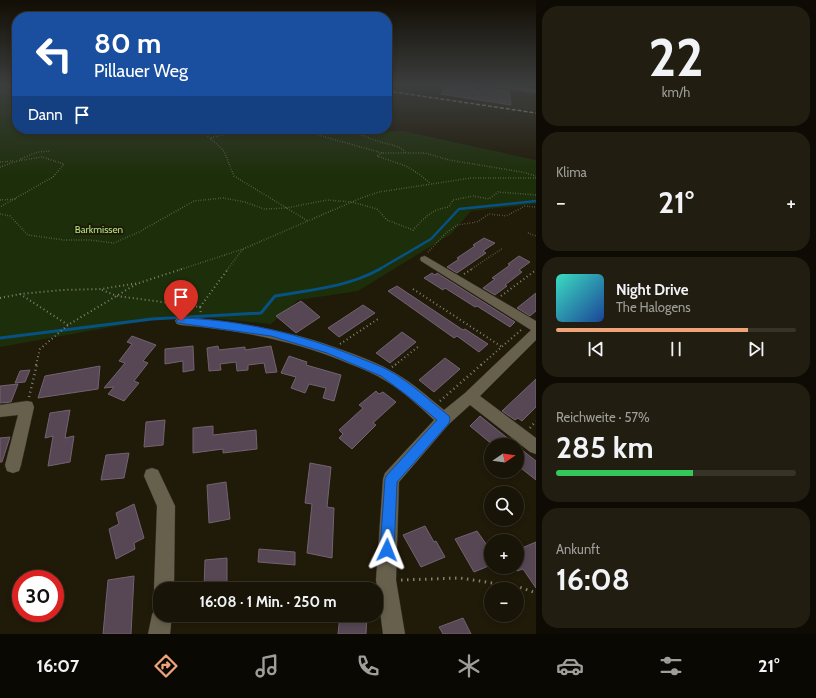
<!DOCTYPE html>
<html lang="de">
<meta charset="utf-8">
<style>
:root{--surface:#181407;--page:#211d11;--text:#f1f3f6;--muted:#9f9e9b;--line:#363328;--accent:#efa378}
body{margin:0;font-family:Cabin,sans-serif;background:var(--page);color:var(--text);height:100vh;display:flex;flex-direction:column;font-size:15px;white-space:nowrap}
*{box-sizing:border-box;margin:0}
p{font-size:13px;color:var(--muted)}
.icon{flex:none;width:22px;height:22px;fill:none;stroke:currentColor;stroke-width:2;stroke-linecap:round;stroke-linejoin:round}
.map{position:relative;flex:1;overflow:hidden}
.details{display:flex;flex-direction:column;gap:6px;padding:6px;background:#0d0b04;width:280px}
.details>*{flex:none}
.top-card{position:absolute;left:12px;top:12px;width:380px;height:122px;border-radius:16px;box-shadow:0 2px 6px #0003,0 0 0 1px var(--line);background:#1a4fa0;color:#fff;overflow:hidden}
.needle{width:26px;rotate:77deg}
.fabs{position:absolute;left:484px;top:438px;display:grid;gap:8px}
.fabs a{display:grid;place-items:center;width:40px;height:40px;border-radius:50%;background:var(--surface);box-shadow:0 2px 6px #0003,0 0 0 1px var(--line);font-size:20px}
.speed{position:absolute;left:12px;top:570px;display:flex;gap:8px;font-size:20px;font-weight:700;text-align:center}
.speed>*{display:grid;place-content:center;width:52px;height:52px;border-radius:50%;background:var(--surface);box-shadow:0 2px 6px #0003,0 0 0 1px var(--line);line-height:1}
.speed .limit{border:6px solid #d22;background:#fff;color:#111}
.pin{position:absolute;display:grid;place-items:center;width:34px;height:34px;color:#fff;margin:-41px -17px;border-radius:50% 50% 50% 0;rotate:-45deg;box-shadow:0 0 4px #0007}
.pin .icon{rotate:45deg}
.me{position:absolute;width:44px;margin:-22px;rotate:2deg;stroke-linejoin:round;filter:drop-shadow(0 0 3px #0008)}
.turn{display:flex;align-items:center;gap:14px;height:84px;padding:0 16px;font-size:18px}
.turn .icon{width:52px;height:52px;stroke-width:2.5}
.turn b{display:block;font-size:28px;line-height:34px}
.then{display:flex;align-items:center;height:38px;padding:0 16px;background:#0003;gap:8px;font-size:15px}
.big{font-size:30px;font-weight:700;line-height:1.1}
.details .tile{flex:1;display:flex;flex-direction:column;justify-content:center;gap:6px;min-width:0;padding:0 14px;border-radius:16px;background:var(--page)}
.details .dial{align-items:center;gap:0}
.dial b{font-size:52px;line-height:1}
.song{display:flex;align-items:center;gap:12px}
.cover{width:48px;height:48px;border-radius:6px;background:linear-gradient(135deg,hsl(170 70% 55%),hsl(220 70% 35%))}
.played{height:4px;border-radius:2px;background:linear-gradient(90deg,var(--accent) 80%,var(--line) 80%)}
.keys{display:flex;justify-content:space-around;direction:ltr}
.heat{display:flex;justify-content:space-between;align-items:center;font-size:22px;direction:ltr}
.charge{height:6px;border-radius:3px;background:linear-gradient(90deg,#34c759 57%,var(--line) 0)}
.trip{position:absolute;left:153px;top:582px;width:230px;height:40px;border-radius:16px;background:var(--surface);box-shadow:0 2px 6px #0003,0 0 0 1px var(--line);font-weight:700;line-height:40px;text-align:center}
.dock{display:flex;height:64px;justify-content:space-around;align-items:center;background:#0a0803;color:var(--muted)}
.dock .icon{width:28px;height:28px}
.dock .on{color:var(--accent)}
.dock b{font-size:18px;color:var(--text)}
main{display:flex;flex:1;min-height:0}
.map>svg:first-child{display:block}
.built{fill:#2b2209}
.green{fill:#1d2f0a}
.lines{fill:none;stroke-linecap:round;stroke-linejoin:round}
.stream-far1{stroke:#075284;stroke-width:2.5}
.stream{stroke:#075284;stroke-width:3}
.building{fill:#574755;stroke:#736270}
.minor-casing{stroke:#35302a;stroke-width:1}
.path-far4{stroke:#847f71;stroke-width:1;stroke-dasharray:0.5 1.5;stroke-linecap:butt}
.path-far3{stroke:#847f71;stroke-width:1.5;stroke-dasharray:0.5 2;stroke-linecap:butt}
.path-far2{stroke:#847f71;stroke-width:2;stroke-dasharray:1 3;stroke-linecap:butt}
.path-far1{stroke:#847f71;stroke-width:2.5;stroke-dasharray:1 3.5;stroke-linecap:butt}
.path{stroke:#847f71;stroke-width:3;stroke-dasharray:1.5 4.5;stroke-linecap:butt}
.minor{fill:#67604c;fill-rule:evenodd}
.rail{stroke:#aaa699;stroke-width:1.5;stroke-dasharray:4 2;stroke-linecap:butt}
.route{fill:#1a73e8;stroke:#114b97}
.labels{text-anchor:middle;dominant-baseline:central;stroke-width:4;stroke-linejoin:round;paint-order:stroke}
.far-park-label{font-size:10px;fill:#afe181;stroke:#201a09}
</style>
<main>
<div class="map">
<svg width="536" height="634" viewBox="0 0 536 634">
<rect width="100%" height="100%" fill="#201a09"/>
<!-- built -->
<path class="built" d="M479,86H511L515,90L536,92V111L475,104Z"/>
<!-- green -->
<path class="green" d="M17,88V129H354L379,132L403,131L536,160V204L471,211L451,234L358,291L298,300L271,324L178,315L0,347V90Z"/>
<g class="lines">
<!-- stream-far1 -->
<path class="stream-far1" d="M378,270L431,239L459,209L536,201"/>
<!-- stream -->
<path class="stream" d="M0,338L152,319L261,313L275,296C310,290 348,287 380,269"/>
</g>
<!-- building -->
<g class="building">
<path d="M446,86H470L480,93L481,88L509,91L511,105L441,94Z"/>
<path d="M484,238L495,243L483,251L486,253L457,273L447,267L459,259L457,258L475,246L473,245Z"/>
<path d="M519,256L530,262L519,270L522,272L505,285L507,286L495,295L483,288L495,279L492,278L510,265L508,264Z"/>
<path d="M432,273L435,275L437,273L515,322L510,327L477,306L475,307L445,288L443,290L424,278Z"/>
<path d="M397,286L463,330L465,329L488,344L479,352L457,336L454,338L388,291Z"/>
<path d="M536,293V311L530,316L517,308Z"/>
<path d="M301,301L320,317L296,333L276,316Z"/>
<path d="M363,305L375,313L339,337L328,328Z"/>
<path d="M402,332L416,342L390,363L376,353Z"/>
<path d="M132,336L156,345L143,361L148,363L134,381L139,383L124,401L108,394L114,387L104,388L125,363L119,361L132,344L127,342Z"/>
<path d="M193,346L194,370L183,372V361L165,364V349Z"/>
<path d="M218,346L219,350L245,347V350L271,346L277,372L266,373L264,363L248,365V370L237,371L236,362L220,364L221,370L209,371L207,348Z"/>
<path d="M289,356L307,362L306,365L341,375L334,401L323,398L326,388L309,384L305,393L291,388L296,377L281,373Z"/>
<path d="M445,358L460,369L434,392L419,380Z"/>
<path d="M100,366L98,389L38,398L45,376Z"/>
<path d="M30,370L25,382L15,383L20,371Z"/>
<path d="M536,379V407L522,421L518,418L515,420L502,411Z"/>
<path d="M18,384L11,402L0,403V386Z"/>
<path d="M376,391L379,394L383,392L396,402L373,423L376,425L352,449L339,438L343,434L339,430L363,408L359,405Z"/>
<path d="M70,410L65,438L74,436L70,462L48,466L53,436L45,438L50,413Z"/>
<path d="M480,416L516,445H493L470,426Z"/>
<path d="M165,420L163,445L144,447L146,422Z"/>
<path d="M213,426V435L256,430L257,449L223,453V449L193,453V428Z"/>
<path d="M10,437L2,462H0V438Z"/>
<path d="M517,446L536,461V480L517,465Z"/>
<path d="M129,453L124,478L101,480L106,455Z"/>
<path d="M310,463L331,467L327,507L334,508L332,558L307,553L312,504L305,503Z"/>
<path d="M226,482L230,519L209,523L207,485Z"/>
<path d="M134,504L144,538L134,543L135,549L116,559L109,529L119,524L116,513Z"/>
<path d="M425,526L434,542L436,541L445,557L421,567L403,535Z"/>
<path d="M477,531L491,551V565L474,572L455,539Z"/>
<path d="M536,542V588L523,569L517,571V550Z"/>
<path d="M259,549L295,552V565L258,562Z"/>
<path d="M227,558V589H204L205,560Z"/>
<path d="M134,576L131,634H103L108,580Z"/>
<path d="M340,615H367L366,634H338Z"/>
<path d="M463,618L471,634H443L439,627Z"/>
</g>
<g class="lines">
<defs>
<g id="minor">
<path d="M489,86H508L536,89V93Z"/>
<path d="M425,256L536,321V340L480,396L536,438V454L530,452L470,405L449,424L399,482L396,580L405,634H383L376,580L383,479L385,473L434,420C419,406 404,392 386,381C375,374 363,369 350,364C297,341 239,330 181,325L177,324L175,321L177,318L181,317C237,321 292,331 345,351C362,357 380,364 395,373C413,383 428,397 444,410L465,393L531,330L421,261L420,259L421,257Z"/>
<path d="M27,401L32,402L34,407L21,465L19,471L13,473L7,471L5,465L18,415L0,417V405Z"/>
<path d="M152,468L158,470L175,506L174,589H160V597L157,596L154,589L157,506L144,476L146,470Z"/>
<path d="M160,606V615H172L170,634H148L152,615L155,608Z"/>
</g>
</defs>
<!-- minor casing -->
<use href="#minor" class="minor-casing"/>
<!-- path-far4 -->
<g class="path-far4">
<path d="M0,93L17,92"/>
<path d="M198,129L205,134"/>
<path d="M306,129L312,134"/>
<path d="M310,129L360,134"/>
<path d="M226,134L251,129"/>
</g>
<!-- path-far3 -->
<g class="path-far3">
<path d="M204,133L210,138"/>
<path d="M231,133L210,138L224,151L234,176L308,221"/>
<path d="M311,133L382,153H425L449,160L522,172L536,176"/>
<path d="M354,133C362,134 369,139 378,141C388,145 399,144 406,153"/>
<path d="M382,153L377,156L406,166L419,174L431,184"/>
<path d="M20,159L38,152L51,151"/>
<path d="M0,162L14,161"/>
<path d="M0,167L17,161L42,157L64,164L53,177L0,207"/>
<path d="M0,200L17,199"/>
<path d="M0,214L10,216L28,235L64,240H90L114,243L139,232L194,201L223,198L245,202L264,209L286,208L327,200L352,202L377,209L387,220L413,230C424,218 432,209 449,207L453,200L473,196L489,199L498,192L536,195"/>
<path d="M528,233L536,236"/>
<path d="M428,252L446,233L457,225L477,222L489,214L506,216L525,206L536,207"/>
<path d="M179,270L243,249L361,198L379,192L471,178H536"/>
<path d="M227,270L243,249"/>
<path d="M470,270L503,248"/>
</g>
<!-- path-far2 -->
<g class="path-far2">
<path d="M464,274L472,269"/>
<path d="M413,289L502,347"/>
<path d="M102,290L117,296L200,307L201,315"/>
<path d="M20,294L68,325"/>
<path d="M501,296L536,270"/>
<path d="M0,298L20,294L62,290L101,289L139,283L182,269"/>
<path d="M200,307L228,269"/>
<path d="M340,344L378,319"/>
<path d="M36,365L40,349L68,325L138,283"/>
<path d="M395,365L419,346"/>
<path d="M481,365L521,330"/>
</g>
<!-- path-far1 -->
<g class="path-far1">
<path d="M392,367L396,364"/>
<path d="M29,397L37,364"/>
<path d="M440,401L482,364"/>
<path d="M530,428L536,421"/>
</g>
<!-- path -->
<path class="path" d="M401,580L460,578L519,587L536,593"/>
<!-- minor -->
<use href="#minor" class="minor"/>
<!-- rail -->
<path class="rail" d="M387,91L536,113"/>
</g>
<!-- sky -->
<linearGradient id="sky" x2="0" y2="1"><stop stop-color="#120e05"/><stop offset="0.49" stop-color="#3c3e3e"/><stop offset="1" stop-color="#3c3e3e" stop-opacity="0"/></linearGradient>
<rect width="536" height="175" fill="url(#sky)"/>
<!-- route -->
<path class="route" d="M181,318C242,320 301,334 357,357C367,361 378,365 388,370C410,382 429,400 449,416L450,419L449,423L397,482L394,550L392,555L387,557L382,555L380,550L385,479L387,475L437,420L408,396L381,376L327,353L271,336L178,323L176,321Z"/>
<g class="labels">
<!-- far-park labels -->
<g class="far-park-label">
<text x="99" y="229">Barkmissen</text>
</g>
</g>
</svg>
<div class="fabs">
<a><svg class="needle" viewBox="-14 -14 28 28"><path d="M0-13l5 13h-10z" fill="#e53935"/><path d="M0 13l5-13h-10z" fill="#9f9e9b"/></svg></a>
<a><svg class="icon" aria-label="search" viewBox="0 0 24 24"><circle cx="10" cy="10" r="6"/><path d="M15 15l6 6"/></svg></a>
<a>+</a>
<a>−</a>
</div>
<div class="speed"><div class="limit">30</div></div>
<div class="pin" style="left:181px;top:321px;background:#d93025"><svg class="icon" aria-label="arrive" viewBox="0 0 24 24"><path d="M6 21V4h12l-3 4 3 4H6"/></svg></div>
<svg class="me" style="left:387px;top:550px" viewBox="-20 -20 40 40"><path d="M0-17L14 15 0 8-14 15z" fill="#1a73e8" stroke="#fff" stroke-width="4"/></svg>
<div class="trip">16:08 · 1 Min. · 250 m</div>
<div class="top-card">
<div class="turn"><svg class="icon" aria-label="left" viewBox="0 0 24 24"><path d="M17 20v-9H6M10 6l-5 5 5 5"/></svg><div><b>80 m</b>Pillauer Weg</div></div>
<div class="then">Dann<svg class="icon" aria-label="arrive" viewBox="0 0 24 24"><path d="M6 21V4h12l-3 4 3 4H6"/></svg></div>
</div>
</div>
<section class="details">
<div class="tile dial"><b>22</b><p>km/h</p></div>
<div class="tile"><p>Klima</p>
<div class="heat"><a>−</a><b class="big">21°</b><a>+</a></div>
</div>
<div class="tile">
<div class="song"><i class="cover"></i><div><b>Night Drive</b><p>The Halogens</p></div></div>
<div class="played"></div>
<div class="keys"><svg class="icon" aria-label="previous" viewBox="0 0 24 24"><path d="M18 5L8 12l10 7zM5 5v14"/></svg><svg class="icon" aria-label="pause" viewBox="0 0 24 24"><path d="M8 5v14M16 5v14"/></svg><svg class="icon" aria-label="next" viewBox="0 0 24 24"><path d="M6 5l10 7-10 7zM19 5v14"/></svg></div>
</div>
<div class="tile"><p>Reichweite · 57%</p><b class="big">285 km</b><div class="charge"></div></div>
<div class="tile"><p>Ankunft</p><b class="big">16:08</b></div>
</section>
</main>
<nav class="dock">
<b>16:07</b>
<svg class="icon on" aria-label="directions" viewBox="0 0 24 24"><path d="M12 3l9 9-9 9-9-9zM9 14v-3h6M13 9l2 2-2 2"/></svg>
<svg class="icon" aria-label="music" viewBox="0 0 24 24"><path d="M9 18V5l10-2v13"/><circle cx="6" cy="18" r="3"/><circle cx="16" cy="16" r="3"/></svg>
<svg class="icon" aria-label="phone" viewBox="0 0 24 24"><path d="M5 4h4l2 5-3 2q2 4 5 5l2-3 5 2v4C11 20 4 13 5 4z"/></svg>
<svg class="icon" aria-label="climate" viewBox="0 0 24 24"><path d="M12 3v18M4 7l16 10M4 17L20 7"/></svg>
<svg class="icon" aria-label="car" viewBox="0 0 24 24"><path d="M5 17H2v-5l4-1 3-4h7l3 4 3 1v5h-3M9 17h6M6 11h13"/><circle cx="7" cy="17" r="2"/><circle cx="17" cy="17" r="2"/></svg>
<svg class="icon" aria-label="filters" viewBox="0 0 24 24"><path d="M4 7h16M4 17h16"/><circle cx="9" cy="7" r="2"/><circle cx="15" cy="17" r="2"/></svg>
<b>21°</b>
</nav>
